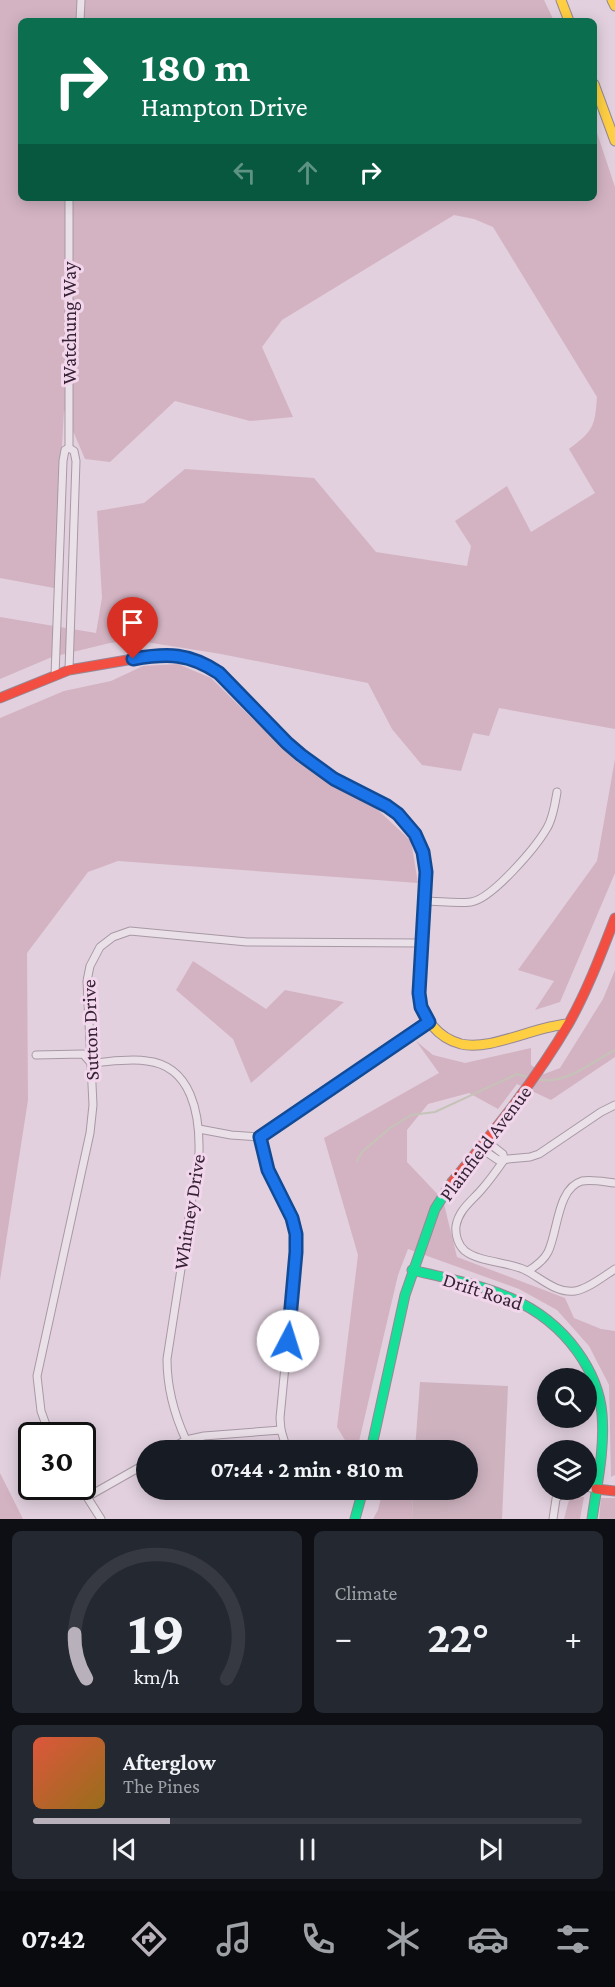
<!DOCTYPE html>
<meta charset="utf-8">
<style>
:root{--surface:#171b24;--page:#242831;--text:#f1f3f6;--muted:#9ea1a6;--line:#363941;--accent:#b8b0ba}
body{margin:0;font-family:"Crimson Pro",serif;background:var(--page);color:var(--text);height:100vh;display:flex;flex-direction:column;font-size:22px;white-space:nowrap}
*{box-sizing:border-box;margin:0}
p{font-size:20px;color:var(--muted)}
.icon{flex:none;width:33px;height:33px;fill:none;stroke:currentColor;stroke-width:2;stroke-linecap:round;stroke-linejoin:round}
.map{position:relative;height:1519px;overflow:hidden}
.side{display:flex;flex-direction:column;gap:12px;padding:12px;background:#0d0f14;flex:1}
.side>*{flex:none}
.hud{position:absolute;left:18px;top:18px;width:579px;height:183px;border-radius:9px;box-shadow:0 3px 15px #0003;background:#0b6e4f;color:#fff;overflow:hidden}
.fabs{position:absolute;left:537px;top:1368px;display:grid;gap:12px}
.fabs a{display:grid;place-items:center;width:60px;height:60px;border-radius:50%;background:var(--surface);box-shadow:0 3px 15px #0003;font-size:30px}
.speed{position:absolute;left:18px;top:1422px;display:flex;gap:12px;font-size:30px;font-weight:700;text-align:center}
.speed>*{display:grid;place-content:center;width:78px;height:78px;border-radius:50%;background:var(--surface);box-shadow:0 3px 15px #0003;line-height:1}
.speed .limit{border:3px solid #111;border-radius:9px;background:#fff;color:#111}
.pin{position:absolute;display:grid;place-items:center;width:51px;height:51px;color:#fff;margin:-62px -26px;border-radius:50% 50% 50% 0;rotate:-45deg;box-shadow:0 0 6px #0007}
.pin .icon{rotate:45deg}
.me{position:absolute;width:66px;margin:-33px;rotate:5deg;stroke-linejoin:round;filter:drop-shadow(0 0 4px #0008)}
.turn{display:flex;align-items:center;gap:21px;height:126px;padding:0 24px;font-size:27px}
.turn .icon{width:78px;height:78px;stroke-width:2.5}
.turn b{display:block;font-size:42px;line-height:51px}
.lanes{display:flex;align-items:center;height:57px;padding:0 24px;background:#0003;justify-content:center;gap:30px;direction:ltr}
.lanes .off{opacity:.35}
.big{font-size:45px;font-weight:700;line-height:1.1}
.side .tile{flex:1;display:flex;flex-direction:column;justify-content:center;gap:9px;min-width:0;padding:0 21px;border-radius:9px;background:var(--page)}
.side .dial{align-items:center;gap:0}
.dial svg{height:156px;overflow:visible;fill:none;stroke:var(--line);stroke-width:7;stroke-linecap:round;text-anchor:middle}
.dial text{fill:var(--text);stroke:none}
.song{display:flex;align-items:center;gap:18px}
.cover{width:72px;height:72px;border-radius:9px;background:linear-gradient(135deg,hsl(10 70% 55%),hsl(40 70% 35%))}
.played{height:6px;border-radius:3px;background:linear-gradient(90deg,var(--accent) 25%,var(--line) 25%)}
.keys{display:flex;justify-content:space-around;direction:ltr}
.heat{display:flex;justify-content:space-between;align-items:center;font-size:33px;direction:ltr}
.side .tiles{flex:1;display:grid;gap:12px;grid-template-columns:1fr 1fr}
.tile:last-child{grid-column:span 2}
.trip{position:absolute;left:136px;top:1440px;width:342px;height:60px;border-radius:30px;background:var(--surface);box-shadow:0 3px 15px #0003;font-weight:700;line-height:60px;text-align:center}
.tab-bar{display:flex;height:96px;justify-content:space-around;align-items:center;background:#090b0e;color:var(--muted)}
.tab-bar .icon{width:42px;height:42px}
.tab-bar .selected{color:var(--accent)}
.tab-bar b{font-size:27px;color:var(--text)}
.map>svg:first-child{display:block}
.green{fill:#d3b3c2}
.cemetery{fill:#ceb3bf}
.lines{fill:none;stroke-linecap:round;stroke-linejoin:round}
.stream{stroke:#c5c3b8;stroke-width:2}
.street-casing{stroke:#a898a5;stroke-width:9}
.fast-casing{stroke:#978895;stroke-width:11}
.slow-casing{stroke:#978895;stroke-width:11}
.jam-casing{stroke:#978895;stroke-width:11}
.street{stroke:#eae0e8;stroke-width:7}
.fast{stroke:#16e098;stroke-width:9}
.slow{stroke:#ffcf43;stroke-width:9}
.jam{stroke:#f24e42;stroke-width:9}
.route-casing{stroke:#114b97;stroke-width:15}
.route{stroke:#1a73e8;stroke-width:10}
.labels{text-anchor:middle;dominant-baseline:central;stroke-width:6;stroke-linejoin:round;paint-order:stroke}
.street-label{font-size:20px;fill:#362135;stroke:#f2d6eb}
</style>
<div class="map">
<svg width="615" height="1519" viewBox="0 0 615 1519">
<rect width="100%" height="100%" fill="#e2d0de"/>
<!-- green -->
<g class="green">
<path d="M0,0H544L554,21H21V198H594V124L615,187V729L499,708L489,736L473,733L461,771L422,765L392,729L368,683L221,654L133,640L110,643L52,657L0,679V617L96,633L102,598L97,511L144,503L185,469L314,478L376,552L467,566L471,546L455,521L507,486L531,532L595,493L569,449C593,431 595,427 597,397L493,227L474,219L454,215L282,320L262,347L293,417L250,421L175,401L110,462L85,459L64,410L54,588L0,578Z"/>
<path d="M178,664L211,678L297,762L377,809L411,841L418,883L118,861L88,872L27,953L28,1100L0,1280V718L64,691L111,681L143,666Z"/>
<path d="M615,759V873L560,1002L535,1010L554,981L518,970L597,861Z"/>
<path d="M193,961L266,1009L285,990L344,1002L251,1083L233,1039L176,990Z"/>
<path d="M615,970V1057L551,1100L517,1084L498,1109L469,1093L428,1104L407,1130V1162L443,1200L457,1257L565,1298L574,1318L601,1329L615,1331V1475L611,1477L609,1385L589,1346L557,1310L519,1289L408,1249L398,1275L357,1450H351L337,1427L358,1255L324,1138L439,1073L416,1041L433,1055L465,1063L531,1048V1065L544,1074L560,1068L603,999Z"/>
<path d="M0,1473L23,1519H0Z"/>
<path d="M383,1490H406L413,1492L412,1519H373L378,1510Z"/>
<path d="M570,1496L584,1497L580,1519H564Z"/>
<path d="M601,1498H615V1519H599Z"/>
</g>
<!-- cemetery -->
<path class="cemetery" d="M420,1382L508,1386L502,1519H412L413,1490H468V1450H415Z"/>
<g class="lines">
<!-- stream -->
<g class="stream">
<path d="M537,1079C564,1086 592,1062 615,1050"/>
<path d="M357,1161L362,1152L390,1128L411,1115L435,1112L517,1074L528,1077"/>
</g>
<defs>
<g id="street">
<path d="M80,21L81,0"/>
<path d="M69,448V198"/>
<path d="M55,676L63,461L65,450L69,448L74,451L76,461L69,670"/>
<path d="M424,901C439,901 456,904 471,902C492,899 536,847 547,828C553,818 555,804 557,792"/>
<path d="M36,1055L83,1054L91,1063C109,1062 129,1058 147,1061C192,1066 200,1115 199,1153L167,1359C167,1388 174,1414 186,1440"/>
<path d="M199,1129L231,1135L260,1137"/>
<path d="M485,1140L503,1154L504,1160"/>
<path d="M479,1147L498,1160L530,1157L539,1154L601,1112L615,1105"/>
<path d="M504,1160C497,1170 490,1180 482,1189C472,1201 459,1209 456,1226C455,1235 458,1245 465,1251C479,1262 508,1262 525,1270C541,1278 557,1294 575,1291C588,1289 604,1276 615,1269"/>
<path d="M528,1271C536,1266 544,1260 548,1252C558,1232 557,1188 582,1181C592,1179 605,1182 615,1183"/>
<path d="M50,1436L41,1411L37,1376L90,1133L93,1105L87,981L90,966L100,947L113,937L130,931L247,942L422,943"/>
<path d="M168,1450L186,1440L204,1436L281,1430"/>
<path d="M287,1450L281,1430L280,1418L296,1252V1234L292,1218L269,1170L260,1137L429,1022"/>
<path d="M80,1486L101,1519"/>
<path d="M586,1487L596,1489"/>
<path d="M339,1490L361,1497"/>
<path d="M87,1497L147,1463"/>
<path d="M553,1519L556,1499L564,1490"/>
</g>
<g id="fast">
<path d="M412,1270C475,1285 536,1294 577,1351C590,1369 600,1391 602,1414C605,1449 597,1484 592,1519"/>
<path d="M371,1450L405,1295L435,1209L452,1182"/>
<path d="M355,1519L363,1490"/>
</g>
<g id="slow">
<path d="M561,0L569,21"/>
<path d="M612,0L615,6"/>
<path d="M594,84L615,141"/>
<path d="M324,772C354,794 398,801 416,837C434,871 423,929 420,967C420,976 418,986 419,995C422,1018 438,1038 461,1044C491,1051 535,1026 568,1024"/>
</g>
<g id="jam">
<path d="M0,698L69,670L151,656H184L206,664L219,673L287,743L324,772"/>
<path d="M452,1182C494,1131 536,1080 569,1023C588,989 601,954 615,918"/>
<path d="M596,1489L615,1491"/>
</g>
</defs>
<!-- street casing -->
<use href="#street" class="street-casing"/>
<!-- fast casing -->
<use href="#fast" class="fast-casing"/>
<!-- slow casing -->
<use href="#slow" class="slow-casing"/>
<!-- jam casing -->
<use href="#jam" class="jam-casing"/>
<!-- street -->
<use href="#street" class="street"/>
<!-- fast -->
<use href="#fast" class="fast"/>
<!-- slow -->
<use href="#slow" class="slow"/>
<!-- jam -->
<use href="#jam" class="jam"/>
</g>
<g class="lines">
<defs>
<path id="route" d="M133,659C168,653 189,653 219,673L287,743L301,755L334,779L387,806L398,814L415,834L423,852L426,872L419,993L421,1007L429,1022L260,1137L268,1170L292,1218L296,1234V1252L288,1341"/>
</defs>
<!-- route casing -->
<use href="#route" class="route-casing"/>
<!-- route -->
<use href="#route" class="route"/>
</g>
<g class="labels">
<!-- street labels -->
<g class="street-label">
<text transform="translate(69 323) rotate(-90)">Watchung Way</text>
<text transform="translate(90 1030) rotate(-92)">Sutton Drive</text>
<text transform="translate(485 1143) rotate(-53)">Plainfield Avenue</text>
<text transform="translate(189 1212) rotate(-81)">Whitney Drive</text>
<text transform="translate(483 1291) rotate(18)">Drift Road</text>
</g>
</g>
</svg>
<div class="fabs">
<a><svg class="icon" aria-label="search" viewBox="0 0 24 24"><circle cx="10" cy="10" r="6"/><path d="M15 15l6 6"/></svg></a>
<a><svg class="icon" aria-label="layers" viewBox="0 0 24 24"><path d="M12 4l9 5-9 5-9-5zM3 14l9 5 9-5"/></svg></a>
</div>
<div class="speed"><div class="limit">30</div></div>
<div class="pin" style="left:133px;top:659px;background:#d93025"><svg class="icon" aria-label="arrive" viewBox="0 0 24 24"><path d="M6 21V4h12l-3 4 3 4H6"/></svg></div>
<svg class="me" style="left:288px;top:1341px" viewBox="-20 -20 40 40"><circle r="19" fill="#fff"/><path d="M0-13L10 11 0 6-10 11z" fill="#1a73e8"/></svg>
<div class="trip">07:44 · 2 min · 810 m</div>
<div class="hud">
<div class="turn"><svg class="icon" aria-label="right" viewBox="0 0 24 24"><path d="M7 20v-9h11M14 6l5 5-5 5"/></svg><div><b>180 m</b>Hampton Drive</div></div>
<div class="lanes"><svg class="icon off" aria-label="left" viewBox="0 0 24 24"><path d="M17 20v-9H6M10 6l-5 5 5 5"/></svg><svg class="icon off" aria-label="ahead" viewBox="0 0 24 24"><path d="M12 20V5M6 11l6-6 6 6"/></svg><svg class="icon" aria-label="right" viewBox="0 0 24 24"><path d="M7 20v-9h11M14 6l5 5-5 5"/></svg></div>
</div>
</div>
<section class="side">
<div class="tiles">
<div class="tile dial"><svg viewBox="0 0 100 80">
<path d="M14 69A42 42 0 1 1 86 69"/>
<path d="M14 69A42 42 0 0 1 8 46" stroke="#b8b0ba"/>
<text x="50" y="56" font-size="32" font-weight="700">19</text>
<text x="50" y="72" font-size="11">km/h</text>
</svg></div>
<div class="tile"><p>Climate</p>
<div class="heat"><a>−</a><b class="big">22°</b><a>+</a></div>
</div>
<div class="tile">
<div class="song"><i class="cover"></i><div><b>Afterglow</b><p>The Pines</p></div></div>
<div class="played"></div>
<div class="keys"><svg class="icon" aria-label="previous" viewBox="0 0 24 24"><path d="M18 5L8 12l10 7zM5 5v14"/></svg><svg class="icon" aria-label="pause" viewBox="0 0 24 24"><path d="M8 5v14M16 5v14"/></svg><svg class="icon" aria-label="next" viewBox="0 0 24 24"><path d="M6 5l10 7-10 7zM19 5v14"/></svg></div>
</div>
</div>
</section>
<nav class="tab-bar">
<b>07:42</b>
<svg class="icon selected" aria-label="directions" viewBox="0 0 24 24"><path d="M12 3l9 9-9 9-9-9zM9 14v-3h6M13 9l2 2-2 2"/></svg>
<svg class="icon" aria-label="music" viewBox="0 0 24 24"><path d="M9 18V5l10-2v13"/><circle cx="6" cy="18" r="3"/><circle cx="16" cy="16" r="3"/></svg>
<svg class="icon" aria-label="phone" viewBox="0 0 24 24"><path d="M5 4h4l2 5-3 2q2 4 5 5l2-3 5 2v4C11 20 4 13 5 4z"/></svg>
<svg class="icon" aria-label="climate" viewBox="0 0 24 24"><path d="M12 3v18M4 7l16 10M4 17L20 7"/></svg>
<svg class="icon" aria-label="car" viewBox="0 0 24 24"><path d="M5 17H2v-5l4-1 3-4h7l3 4 3 1v5h-3M9 17h6M6 11h13"/><circle cx="7" cy="17" r="2"/><circle cx="17" cy="17" r="2"/></svg>
<svg class="icon" aria-label="filters" viewBox="0 0 24 24"><path d="M4 7h16M4 17h16"/><circle cx="9" cy="7" r="2"/><circle cx="15" cy="17" r="2"/></svg>
</nav>
